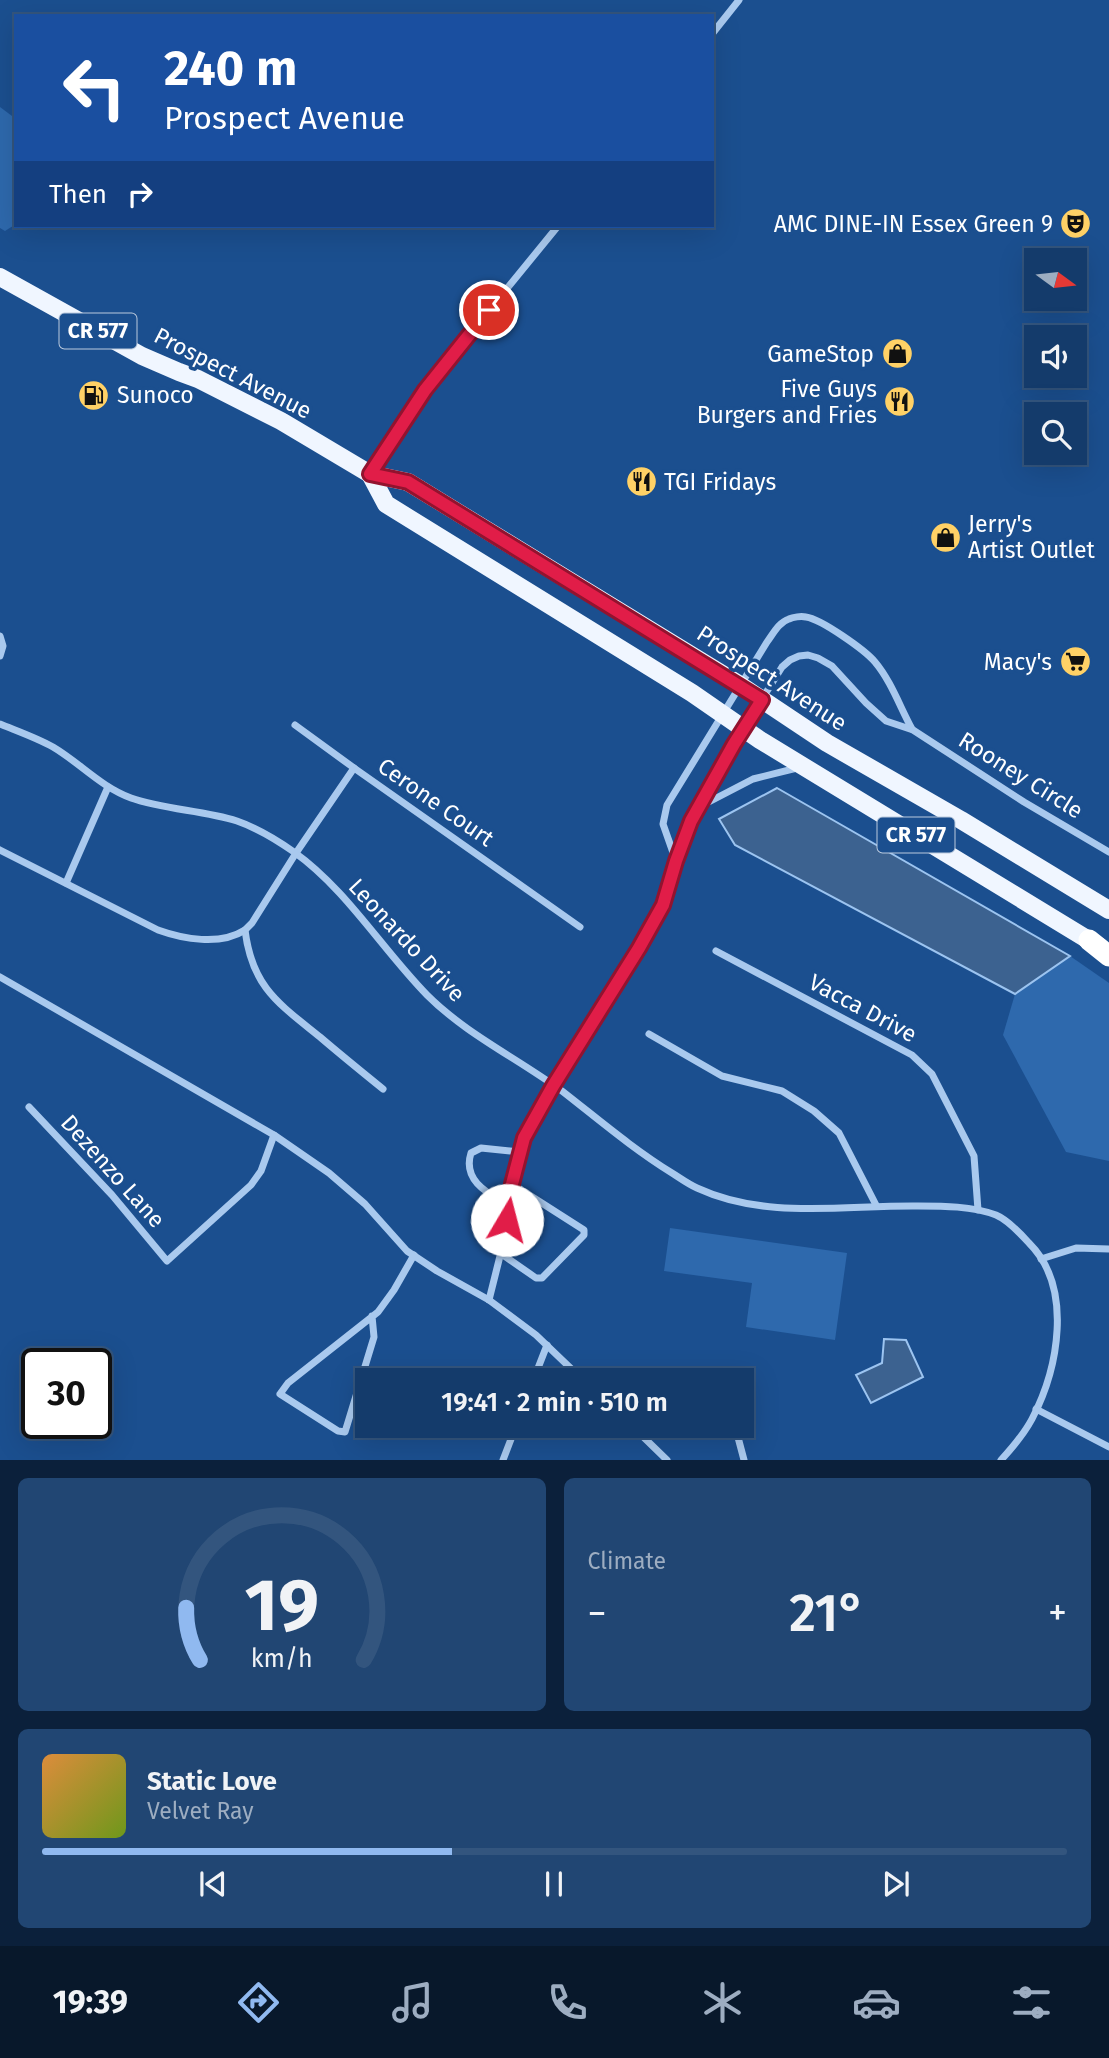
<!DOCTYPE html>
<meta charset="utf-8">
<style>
:root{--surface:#143b6b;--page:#214673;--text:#f1f3f6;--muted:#9dadc1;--line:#33557e;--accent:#90b9f0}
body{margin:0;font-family:"Fira Sans",sans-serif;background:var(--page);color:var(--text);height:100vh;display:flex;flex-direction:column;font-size:26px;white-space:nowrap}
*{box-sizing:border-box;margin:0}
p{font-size:23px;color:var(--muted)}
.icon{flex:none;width:38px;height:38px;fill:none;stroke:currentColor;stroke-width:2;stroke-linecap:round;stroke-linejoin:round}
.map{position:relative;height:1460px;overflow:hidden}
.side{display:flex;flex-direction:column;gap:18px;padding:18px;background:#0b203b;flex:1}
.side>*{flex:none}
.banner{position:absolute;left:14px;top:14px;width:700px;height:214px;border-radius:0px;box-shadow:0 7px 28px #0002,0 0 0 2px var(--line);background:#1a4fa0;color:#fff;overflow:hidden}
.needle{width:46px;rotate:105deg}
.tools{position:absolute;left:1024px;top:248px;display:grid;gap:14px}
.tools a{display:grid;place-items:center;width:63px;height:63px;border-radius:0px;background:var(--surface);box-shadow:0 7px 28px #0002,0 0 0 2px var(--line);font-size:35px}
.speed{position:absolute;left:21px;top:1348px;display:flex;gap:14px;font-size:35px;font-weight:700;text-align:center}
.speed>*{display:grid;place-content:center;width:91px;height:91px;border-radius:50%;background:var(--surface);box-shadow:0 7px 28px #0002,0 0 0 2px var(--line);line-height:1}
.speed .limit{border:4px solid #111;border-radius:10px;background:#fff;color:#111}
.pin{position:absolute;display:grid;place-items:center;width:60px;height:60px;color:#fff;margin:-30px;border:4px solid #fff;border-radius:50%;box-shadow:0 2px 7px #0007}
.me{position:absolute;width:77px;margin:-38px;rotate:8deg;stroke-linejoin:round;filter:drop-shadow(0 0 5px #0008)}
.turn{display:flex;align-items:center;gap:24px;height:147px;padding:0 35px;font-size:32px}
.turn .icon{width:91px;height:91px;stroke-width:2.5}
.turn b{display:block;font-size:49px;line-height:60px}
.then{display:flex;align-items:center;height:66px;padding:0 35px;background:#0003;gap:14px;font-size:26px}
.big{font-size:52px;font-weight:600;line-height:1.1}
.side .tile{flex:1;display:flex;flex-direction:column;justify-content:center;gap:10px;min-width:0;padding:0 24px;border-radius:10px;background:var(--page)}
.side .dial{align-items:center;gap:0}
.dial svg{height:182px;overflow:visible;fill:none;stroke:var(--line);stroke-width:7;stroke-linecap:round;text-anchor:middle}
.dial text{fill:var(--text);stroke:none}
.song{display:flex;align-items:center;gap:21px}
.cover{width:84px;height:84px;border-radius:10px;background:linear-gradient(135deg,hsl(30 70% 55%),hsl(80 70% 35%))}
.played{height:7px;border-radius:4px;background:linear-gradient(90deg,var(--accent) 40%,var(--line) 40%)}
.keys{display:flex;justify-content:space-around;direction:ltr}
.heat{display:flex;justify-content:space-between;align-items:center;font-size:38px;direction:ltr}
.side .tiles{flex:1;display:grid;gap:18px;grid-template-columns:1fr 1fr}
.tile:last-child{grid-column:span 2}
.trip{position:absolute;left:355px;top:1368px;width:399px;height:70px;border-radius:0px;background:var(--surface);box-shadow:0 7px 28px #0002,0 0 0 2px var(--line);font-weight:600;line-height:70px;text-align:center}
.menu{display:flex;height:112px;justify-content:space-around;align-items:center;background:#08182b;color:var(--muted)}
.menu .icon{width:49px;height:49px}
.menu .current{color:var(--accent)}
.menu b{font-size:32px;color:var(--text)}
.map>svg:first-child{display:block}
.green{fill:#2e69ad}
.water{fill:#3c6290;stroke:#9cc4f0;stroke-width:2}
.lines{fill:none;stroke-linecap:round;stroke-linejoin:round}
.street{stroke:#a9c9ee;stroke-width:7}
.primary{stroke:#f0f6ff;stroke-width:18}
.highway{stroke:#fff;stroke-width:21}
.route-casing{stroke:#92132f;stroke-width:18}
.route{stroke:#e11d48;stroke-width:12}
.labels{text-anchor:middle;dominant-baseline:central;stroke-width:7;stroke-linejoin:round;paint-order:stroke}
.shield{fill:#1b4f8f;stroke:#bbcadd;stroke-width:2}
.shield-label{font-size:21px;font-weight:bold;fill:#fff}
.poi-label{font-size:23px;fill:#fff;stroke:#1b4f8f;text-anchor:end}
.street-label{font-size:23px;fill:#fff;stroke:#1b4f8f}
</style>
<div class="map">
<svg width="1109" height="1460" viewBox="0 0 1109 1460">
<rect width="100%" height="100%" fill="#1b4f8f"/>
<!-- green -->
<g class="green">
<path d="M0,107L16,119V224L5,231L0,228Z"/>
<path d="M1070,956L1109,983V1161L1066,1152L1003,1035L1015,994Z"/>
<path d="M670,1228L847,1253L835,1340L746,1327L752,1283L664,1271Z"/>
</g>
<!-- water -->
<g class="water">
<path d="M777,788L1070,956L1015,994L735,845L719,819Z"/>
<path d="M884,1339L906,1340L923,1377L871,1403L856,1375L882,1363Z"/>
</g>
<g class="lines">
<!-- street -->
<g class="street">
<path d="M712,34L739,0"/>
<path d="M371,473L425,389L558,226"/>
<path d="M0,636L3,646L0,656"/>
<path d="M0,724C17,731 37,738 53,747C80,763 101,787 131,798C165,810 203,810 237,821C257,828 277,840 294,852C346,889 382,949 427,995C466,1034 517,1058 562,1091C598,1119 633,1149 672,1173C680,1178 688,1184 697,1188C766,1220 844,1205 918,1206C943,1206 972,1206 996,1215C1008,1220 1020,1233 1029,1243C1074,1288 1058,1369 1032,1419C1024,1434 1013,1447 1001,1460"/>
<path d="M295,725L354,768L580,927"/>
<path d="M354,768L296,853L252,923L245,930C252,987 278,1003 320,1037C341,1055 362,1072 383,1089"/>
<path d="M699,807L753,779L801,767"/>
<path d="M0,850L158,930C183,939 220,946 245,930"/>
<path d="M676,861L663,824L667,805L767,642C773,634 779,622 789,619C793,617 801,616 806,617C821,619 865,650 875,662C891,681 900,707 912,729"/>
<path d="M66,883L108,787"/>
<path d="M716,951L912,1055L932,1074L974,1156L978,1210"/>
<path d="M0,977L274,1135L329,1173L365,1204L407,1251L437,1271L489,1300L536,1335L584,1381"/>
<path d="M649,1034L722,1076L782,1091L814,1111L839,1133L876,1205"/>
<path d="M29,1107L112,1195L167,1261L251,1185L261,1171L274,1135"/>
<path d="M509,1206C489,1194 462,1181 471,1153L481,1148L519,1152"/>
<path d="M500,1253L536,1278H542L584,1235V1230L512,1184"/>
<path d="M1041,1259L1076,1248L1109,1249"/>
<path d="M489,1300L505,1236L512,1184L524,1138L553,1086L639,948L662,905L676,861L691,821L734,744L782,667L790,660L799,656L808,655L818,658L832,666L866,703L886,721L913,730L1024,802L1109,852"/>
<path d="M372,1316L374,1337L345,1432L338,1431L280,1394L288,1383L378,1312L394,1290L414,1255"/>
<path d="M533,1381L547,1345"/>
<path d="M1036,1409L1109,1447"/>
<path d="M632,1426L667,1460"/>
<path d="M735,1426L744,1460"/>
<path d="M503,1460L516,1426"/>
</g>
<!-- primary -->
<g class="primary">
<path d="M0,277L142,356L179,372L198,379L281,421L370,474L408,482L740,685L827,743L961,820L1109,910"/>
<path d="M370,474L386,504L692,693L760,740L1100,947"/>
</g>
<!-- highway -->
<path class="highway" d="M1089,940L1109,956"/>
</g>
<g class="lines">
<defs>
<path id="route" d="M489,310L425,390L370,474L408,482L762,700L734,744L691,821L676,861L663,905L639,948L553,1086L524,1138L512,1184L507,1220"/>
</defs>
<!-- route casing -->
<use href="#route" class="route-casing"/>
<!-- route -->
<use href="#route" class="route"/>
</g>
<!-- icons -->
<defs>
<symbol id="theatre-disc" viewBox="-11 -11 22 22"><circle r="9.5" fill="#ffd166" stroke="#1b4f8f"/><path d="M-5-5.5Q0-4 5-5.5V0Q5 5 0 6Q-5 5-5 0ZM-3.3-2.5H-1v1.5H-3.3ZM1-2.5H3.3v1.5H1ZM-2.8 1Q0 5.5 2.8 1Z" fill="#111"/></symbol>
<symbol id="shop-disc" viewBox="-11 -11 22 22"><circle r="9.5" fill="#ffd166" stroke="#1b4f8f"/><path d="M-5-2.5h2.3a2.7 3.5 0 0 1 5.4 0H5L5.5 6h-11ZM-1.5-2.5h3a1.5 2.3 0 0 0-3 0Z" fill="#111"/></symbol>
<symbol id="fuel-disc" viewBox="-11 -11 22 22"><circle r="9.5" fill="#ffd166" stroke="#1b4f8f"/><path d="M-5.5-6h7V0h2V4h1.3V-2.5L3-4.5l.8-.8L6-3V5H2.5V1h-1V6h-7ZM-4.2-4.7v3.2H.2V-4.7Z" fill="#111"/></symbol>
<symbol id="restaurant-disc" viewBox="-11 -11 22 22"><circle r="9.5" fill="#ffd166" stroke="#1b4f8f"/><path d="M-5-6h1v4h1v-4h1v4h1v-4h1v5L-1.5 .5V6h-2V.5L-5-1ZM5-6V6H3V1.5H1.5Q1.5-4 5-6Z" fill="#111"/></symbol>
<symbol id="supermarket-disc" viewBox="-11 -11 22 22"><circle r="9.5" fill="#ffd166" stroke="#1b4f8f"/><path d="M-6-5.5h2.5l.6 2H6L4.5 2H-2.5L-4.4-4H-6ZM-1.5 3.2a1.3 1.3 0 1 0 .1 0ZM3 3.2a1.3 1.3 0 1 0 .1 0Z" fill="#111"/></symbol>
</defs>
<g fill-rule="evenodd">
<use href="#theatre-disc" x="1058" y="206" width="35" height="35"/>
<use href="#shop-disc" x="880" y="336" width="35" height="35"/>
<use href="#fuel-disc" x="76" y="378" width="35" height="35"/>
<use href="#restaurant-disc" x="882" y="384" width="35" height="35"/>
<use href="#restaurant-disc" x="624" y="464" width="35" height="35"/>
<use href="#shop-disc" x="928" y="520" width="35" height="35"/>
<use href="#supermarket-disc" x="1058" y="644" width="35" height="35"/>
</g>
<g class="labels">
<!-- shield labels -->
<g class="shield">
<rect x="59.5" y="313.5" width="77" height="35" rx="5"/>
<rect x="877.5" y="817.5" width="77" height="35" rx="5"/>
</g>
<g class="shield-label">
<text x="98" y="331">CR 577</text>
<text x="916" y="835">CR 577</text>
</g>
<!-- poi labels -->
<g class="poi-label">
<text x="1053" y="224">AMC DINE-IN Essex Green 9</text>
<text x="874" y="354">GameStop</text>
<text x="877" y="389">Five Guys<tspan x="877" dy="26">Burgers and Fries</tspan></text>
<text x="117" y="395" text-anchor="start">Sunoco</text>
<text x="664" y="482" text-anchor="start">TGI Fridays</text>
<text x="968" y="524" text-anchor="start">Jerry's<tspan x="968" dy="26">Artist Outlet</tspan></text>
<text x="1052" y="662">Macy's</text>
</g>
<!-- street labels -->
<g class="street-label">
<text transform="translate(233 373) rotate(27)">Prospect Avenue</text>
<text transform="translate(772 678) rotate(33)">Prospect Avenue</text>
<text transform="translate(1021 775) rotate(32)">Rooney Circle</text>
<text transform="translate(436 802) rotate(35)">Cerone Court</text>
<text transform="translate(407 940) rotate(47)">Leonardo Drive</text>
<text transform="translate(863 1008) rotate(28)">Vacca Drive</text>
<text transform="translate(113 1171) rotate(48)">Dezenzo Lane</text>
</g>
</g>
</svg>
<div class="tools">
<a><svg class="needle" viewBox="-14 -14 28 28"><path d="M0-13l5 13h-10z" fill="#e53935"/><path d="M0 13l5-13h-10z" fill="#9dadc1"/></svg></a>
<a><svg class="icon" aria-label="sound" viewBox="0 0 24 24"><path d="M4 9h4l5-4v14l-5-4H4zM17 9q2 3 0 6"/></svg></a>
<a><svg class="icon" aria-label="search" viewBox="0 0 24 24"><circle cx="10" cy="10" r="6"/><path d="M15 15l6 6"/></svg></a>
</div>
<div class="speed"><div class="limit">30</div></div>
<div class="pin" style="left:489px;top:310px;background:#d93025"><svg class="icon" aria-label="arrive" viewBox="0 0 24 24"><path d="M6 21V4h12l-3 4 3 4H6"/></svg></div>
<svg class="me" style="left:507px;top:1220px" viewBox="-20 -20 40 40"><circle r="19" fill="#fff"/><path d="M0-13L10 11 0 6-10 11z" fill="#e11d48"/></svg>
<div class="trip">19:41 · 2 min · 510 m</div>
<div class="banner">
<div class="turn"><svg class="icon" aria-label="left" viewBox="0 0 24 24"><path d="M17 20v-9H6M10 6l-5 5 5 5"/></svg><div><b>240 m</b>Prospect Avenue</div></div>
<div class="then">Then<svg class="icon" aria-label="right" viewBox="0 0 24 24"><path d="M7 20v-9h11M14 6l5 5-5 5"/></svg></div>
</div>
</div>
<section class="side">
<div class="tiles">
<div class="tile dial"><svg viewBox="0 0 100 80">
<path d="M14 69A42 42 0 1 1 86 69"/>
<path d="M14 69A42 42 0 0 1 8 46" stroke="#90b9f0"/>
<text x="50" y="56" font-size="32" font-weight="700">19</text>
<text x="50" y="72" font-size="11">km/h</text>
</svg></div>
<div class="tile"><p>Climate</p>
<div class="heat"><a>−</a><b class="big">21°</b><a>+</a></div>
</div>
<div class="tile">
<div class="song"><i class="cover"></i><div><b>Static Love</b><p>Velvet Ray</p></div></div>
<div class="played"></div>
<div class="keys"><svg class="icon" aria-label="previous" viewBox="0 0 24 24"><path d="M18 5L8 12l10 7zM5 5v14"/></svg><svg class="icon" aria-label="pause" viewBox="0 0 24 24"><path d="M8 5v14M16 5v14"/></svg><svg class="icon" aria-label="next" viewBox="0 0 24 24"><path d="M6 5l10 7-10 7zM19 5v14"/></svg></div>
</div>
</div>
</section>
<nav class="menu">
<b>19:39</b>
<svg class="icon current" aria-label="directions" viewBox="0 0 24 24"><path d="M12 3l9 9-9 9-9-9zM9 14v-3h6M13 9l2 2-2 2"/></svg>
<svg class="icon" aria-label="music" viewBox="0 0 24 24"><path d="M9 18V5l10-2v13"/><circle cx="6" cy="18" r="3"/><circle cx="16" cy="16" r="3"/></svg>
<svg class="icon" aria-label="phone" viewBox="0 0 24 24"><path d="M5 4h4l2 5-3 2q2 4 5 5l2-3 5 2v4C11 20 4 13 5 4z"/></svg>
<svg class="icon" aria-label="climate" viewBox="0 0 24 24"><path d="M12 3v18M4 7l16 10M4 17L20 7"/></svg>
<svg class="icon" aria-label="car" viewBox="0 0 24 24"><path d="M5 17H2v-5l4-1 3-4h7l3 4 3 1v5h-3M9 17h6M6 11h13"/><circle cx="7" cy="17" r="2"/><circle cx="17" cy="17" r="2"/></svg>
<svg class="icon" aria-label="filters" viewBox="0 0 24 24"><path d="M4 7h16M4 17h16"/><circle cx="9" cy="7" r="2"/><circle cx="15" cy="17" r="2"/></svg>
</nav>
